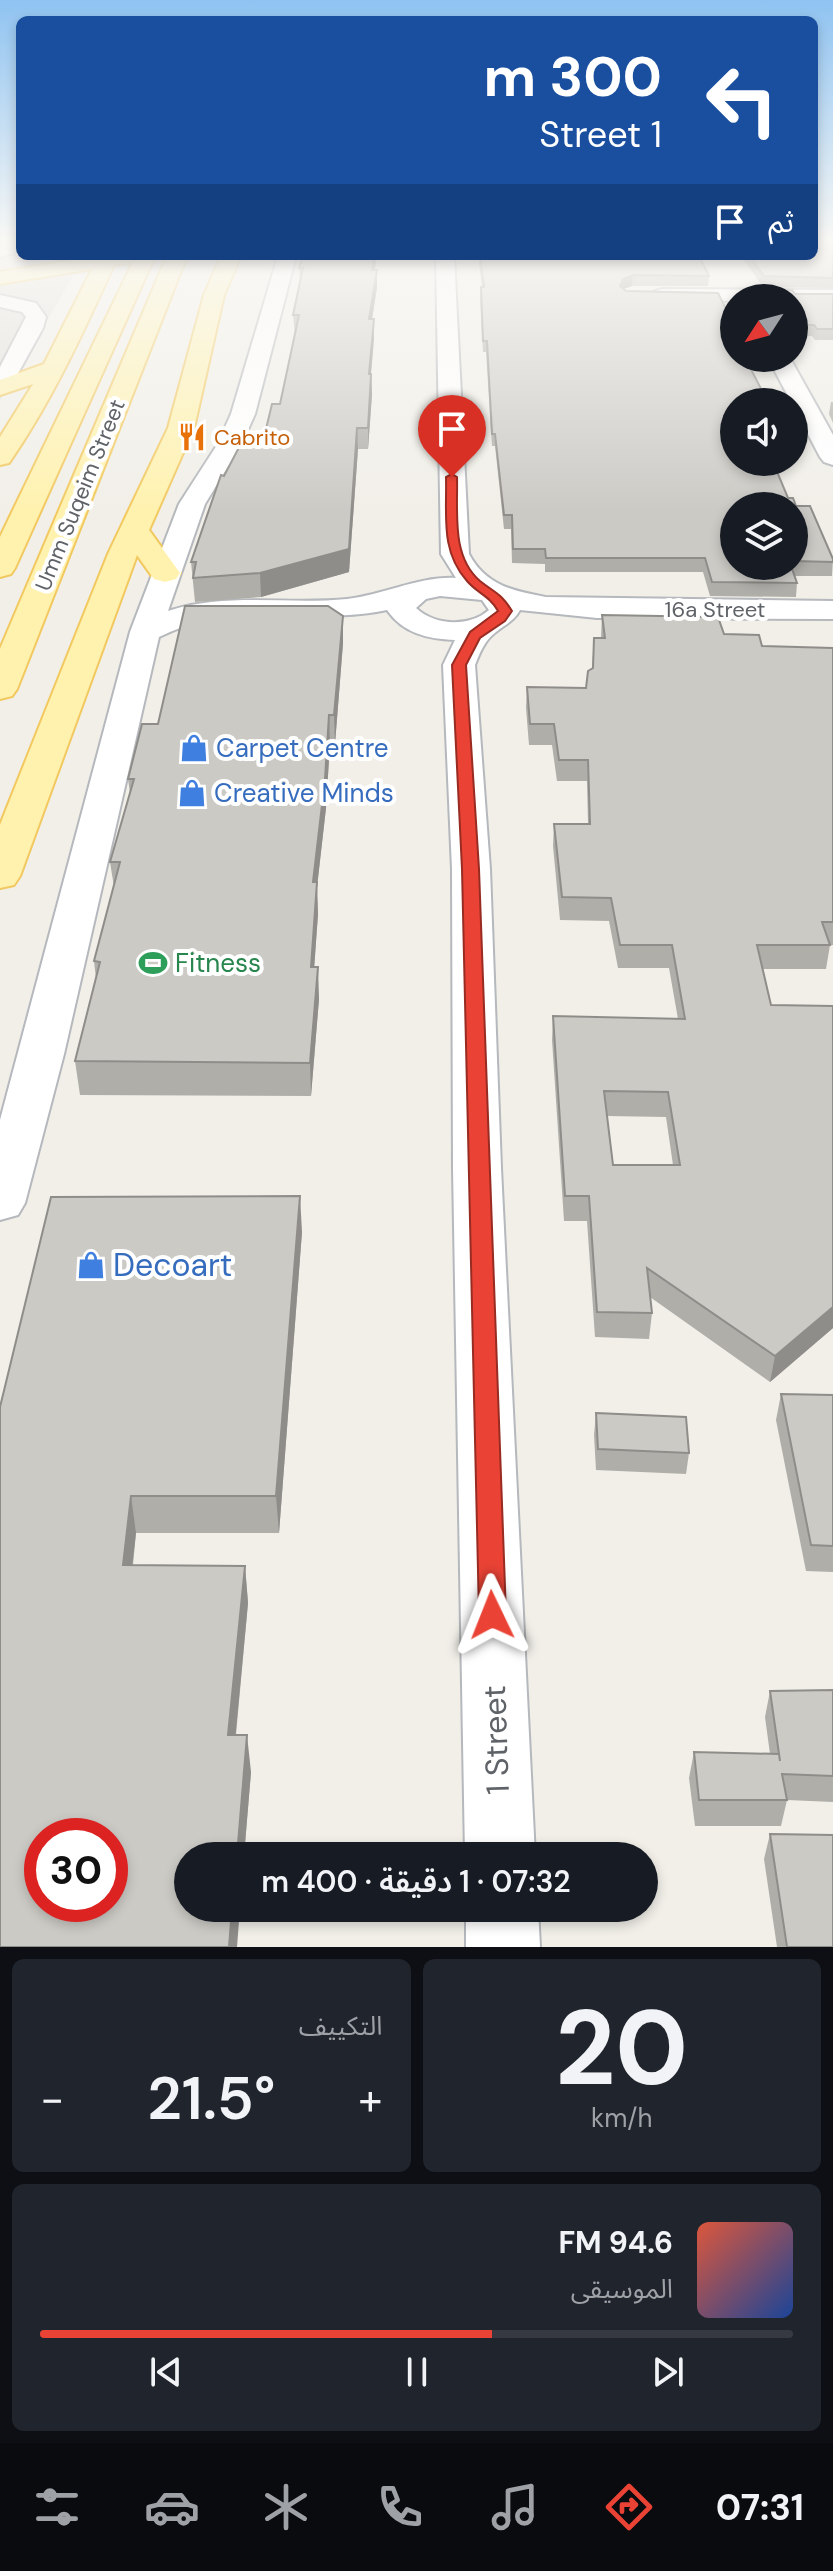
<!DOCTYPE html>
<html lang="ar">
<meta charset="utf-8">
<style>
:root{--surface:#171b24;--page:#20242c;--text:#f1f3f6;--muted:#9ea1a6;--line:#363941;--accent:#ea4335}
body{margin:0;font-family:"DM Sans","Noto Sans Arabic",sans-serif;background:var(--page);color:var(--text);direction:rtl;height:100vh;display:flex;flex-direction:column;font-size:30px;white-space:nowrap}
*{box-sizing:border-box;margin:0}
p{font-size:26px;color:var(--muted)}
.icon{flex:none;width:44px;height:44px;fill:none;stroke:currentColor;stroke-width:2;stroke-linecap:round;stroke-linejoin:round}
.map{position:relative;height:1947px;overflow:hidden;direction:ltr}
.details{display:flex;flex-direction:column;gap:12px;padding:12px;background:#0d0f14;flex:1}
.details>*{flex:none}
.guide{position:absolute;left:16px;top:16px;width:802px;height:244px;border-radius:12px;box-shadow:0 4px 12px #0003;direction:rtl;background:#1a4fa0;color:#fff;overflow:hidden}
.needle{width:52px;rotate:234deg}
.controls{position:absolute;left:720px;top:284px;display:grid;gap:16px}
.controls a{display:grid;place-items:center;width:88px;height:88px;border-radius:50%;background:var(--surface);box-shadow:0 4px 12px #0003;font-size:40px}
.speed{position:absolute;left:24px;top:1818px;display:flex;gap:16px;font-size:40px;font-weight:700;text-align:center}
.speed>*{display:grid;place-content:center;width:104px;height:104px;border-radius:50%;background:var(--surface);box-shadow:0 4px 12px #0003;line-height:1}
.speed .limit{border:12px solid #d22;background:#fff;color:#111}
.pin{position:absolute;display:grid;place-items:center;width:68px;height:68px;color:#fff;margin:-82px -34px;border-radius:50% 50% 50% 0;rotate:-45deg;box-shadow:0 0 8px #0007}
.pin .icon{rotate:45deg}
.me{position:absolute;width:88px;margin:-44px;rotate:358deg;stroke-linejoin:round;filter:drop-shadow(0 0 6px #0008)}
.turn{display:flex;align-items:center;gap:28px;height:168px;padding:0 24px;font-size:36px}
.turn .icon{width:104px;height:104px;stroke-width:2.5}
.turn b{display:block;font-size:56px;line-height:68px}
.then{display:flex;align-items:center;height:76px;padding:0 24px;background:#0003;gap:16px;font-size:30px}
.big{font-size:60px;font-weight:600;line-height:1.1}
.details .widget{flex:1;display:flex;flex-direction:column;justify-content:center;gap:12px;min-width:0;padding:0 28px;border-radius:12px;background:var(--page)}
.details .dial{align-items:center;gap:0}
.dial b{font-size:104px;line-height:1}
.song{display:flex;align-items:center;gap:24px}
.cover{width:96px;height:96px;border-radius:12px;background:linear-gradient(135deg,hsl(10 70% 55%),hsl(220 70% 35%))}
.played{height:8px;border-radius:4px;background:linear-gradient(90deg,var(--accent) 60%,var(--line) 60%)}
.keys{display:flex;justify-content:space-around;direction:ltr}
.heat{display:flex;justify-content:space-between;align-items:center;font-size:44px;direction:ltr}
.details .tiles{flex:1;display:grid;gap:12px;grid-template-columns:1fr 1fr}
.widget:last-child{grid-column:span 2}
.trip{position:absolute;left:174px;top:1842px;width:484px;height:80px;border-radius:40px;background:var(--surface);box-shadow:0 4px 12px #0003;font-weight:600;line-height:80px;text-align:center;direction:rtl}
.dock{display:flex;height:128px;justify-content:space-around;align-items:center;background:#090b0e;color:var(--muted)}
.dock .icon{width:56px;height:56px}
.dock .current{color:var(--accent)}
.dock b{font-size:36px;color:var(--text)}
.map>svg:first-child{display:block}
.industrial{fill:#e0deda}
.lines{fill:none;stroke-linecap:round;stroke-linejoin:round}
.minor-casing{stroke:#b5b8bc;stroke-width:4}
.major-casing{stroke:#f2c960;stroke-width:4}
.minor{fill:#fff;fill-rule:evenodd}
.major{fill:#fff2af;fill-rule:evenodd}
.wall{fill:#afaea9;fill-rule:evenodd}
.shaded-wall{fill:#8f8d8a}
.building{fill:#cccac5;stroke:#8f8d8a;stroke-width:2;fill-rule:evenodd}
.route{fill:#ea4335;stroke:#982c22;stroke-width:2}
.labels{text-anchor:middle;dominant-baseline:central;stroke-width:8;stroke-linejoin:round;paint-order:stroke}
.far-food-label{font-size:22px;fill:#c56008;stroke:#fff;text-anchor:start}
.far-street-label{font-size:22px;fill:#5f6368;stroke:#fff}
.shop-label{font-size:26px;fill:#366cbe;stroke:#fff;text-anchor:start}
.leisure-label{font-size:26px;fill:#27864d;stroke:#fff;text-anchor:start}
.near-shop-label{font-size:32px;fill:#366cbe;stroke:#fff;text-anchor:start}
.near-street-label{font-size:32px;fill:#5f6368;stroke:#fff}
</style>
<div class="map">
<svg width="833" height="1947" viewBox="0 0 833 1947">
<rect width="100%" height="100%" fill="#f1efe8"/>
<!-- industrial -->
<path class="industrial" d="M0,239H20V256H85L0,400Z"/>
<g class="lines">
<defs>
<g id="minor">
<path d="M20,241V251L0,257V245Z"/>
<path d="M278,256H296L255,414L241,445L205,504L168,611C227,592 287,605 347,599C384,595 419,576 456,578L441,554L436,256H454L469,554C486,586 514,591 546,597L833,601V619L597,618L520,610C514,621 506,624 496,632C485,640 480,652 475,665L490,869L501,1168L535,1856H465L453,1168L452,869L443,665L455,640C427,639 403,633 387,610C312,626 229,601 159,637L64,1054L25,1203L18,1215L0,1220V1120L130,632L179,504L217,445L231,414ZM440,596L482,600L489,610C470,627 435,626 416,608L426,599Z"/>
<path d="M662,289L833,290V302H794V298H734V301L655,299L652,295L655,291Z"/>
<path d="M0,295L36,303L46,317L43,328L11,386L8,391L0,393V367L26,317L22,312L0,307Z"/>
<path d="M768,358H790L833,435V465L824,462L820,457Z"/>
<path d="M466,1908H538L540,1947H466Z"/>
</g>
<g id="major">
<path d="M98,256H155L15,568L11,574L0,577V537L133,262L114,265C83,333 52,401 9,463L0,465V437L33,384L0,395V380L44,364L92,269L0,284V272Z"/>
<path d="M167,256H187L17,689L12,696L0,699V649Z"/>
<path d="M221,256H241L224,295L194,428L149,530L180,573L176,579L165,582L154,579L137,555L20,876L14,885L0,888V825L108,554L168,428L204,295Z"/>
</g>
</defs>
<!-- minor casing -->
<use href="#minor" class="minor-casing"/>
<!-- major casing -->
<use href="#major" class="major-casing"/>
<!-- minor -->
<use href="#minor" class="minor"/>
<!-- major -->
<use href="#major" class="major"/>
</g>
<!-- wall -->
<g class="wall">
<path d="M833,239V288L763,287L741,256H814Z"/>
<path d="M478,256H699L709,276L708,286H632L623,289L626,291L730,317L729,328L734,402L788,498L796,506L833,559L832,576H795L797,583L796,597L710,596L703,572H545V564L512,563L511,529H504L495,446H492L486,352H483L480,298L481,287H482ZM794,506V566H734Z"/>
<path d="M299,268L375,270L377,287L372,319H374V338L371,374L372,394L368,449H358L349,572L261,597L195,602L191,562L224,476L265,433L280,404L295,334L293,315L300,285Z"/>
<path d="M774,290L795,294H833V340H815L812,336H798L794,330V298H774Z"/>
<path d="M831,402H833V423L829,414Z"/>
<path d="M602,615L724,634L762,646L833,648V945H830L826,969H762L771,1005L833,1006V1328L770,1382L650,1297L652,1313L649,1339L595,1337L587,1221H564L552,1040L553,1016L678,1019L669,968H618L609,921L560,920L553,846L554,824H588L587,781H557L552,745H529L526,708L527,687L586,688L592,668L594,638H601ZM607,1116L666,1117L673,1165H613Z"/>
<path d="M343,616V643L335,744L330,743L326,808L317,887L318,914L314,967L319,999L311,1096L80,1095L75,1061L96,979L94,961L114,887L110,862L130,793L128,779L158,724Z"/>
<path d="M302,1232L279,1533H136L133,1565L245,1566L248,1603L236,1735L251,1772L244,1856H188L0,1407Z"/>
<path d="M781,1394L833,1395V1572L806,1571L776,1420Z"/>
<path d="M596,1413L689,1453L686,1474L596,1470L594,1435Z"/>
<path d="M833,1690V1802L787,1800L781,1826H695L689,1778L694,1752L770,1754L765,1717L770,1691Z"/>
<path d="M770,1834L833,1947H777L764,1859Z"/>
</g>
<!-- shaded-wall -->
<g class="shaded-wall">
<path d="M374,256H377L372,287V270Z"/>
<path d="M377,270V287L369,338V319Z"/>
<path d="M633,275L632,286L623,289L620,286L623,279Z"/>
<path d="M374,319V338L369,394V374Z"/>
<path d="M371,374L372,394L368,449V428Z"/>
<path d="M357,428L358,449L349,572L261,597L260,573Z"/>
<path d="M343,616V643L335,744L334,715Z"/>
<path d="M329,715L330,743L326,808L317,887L318,914L312,999L311,967L313,882Z"/>
<path d="M318,967L319,999L311,1096L310,1063Z"/>
<path d="M300,1196L302,1232L279,1533L276,1496Z"/>
<path d="M833,1307V1328L770,1382L775,1356Z"/>
<path d="M131,1496L136,1533L128,1602L123,1565Z"/>
<path d="M245,1566L248,1603L232,1772L228,1735Z"/>
<path d="M247,1735L251,1772L244,1856H237Z"/>
<path d="M232,1908H240L237,1947H229Z"/>
</g>
<!-- building -->
<g class="building">
<path d="M814,239H833V278L764,276L749,256H814Z"/>
<path d="M303,256H374L372,270H377L369,319H374L369,374H371L368,428H357L349,549L260,573L193,578L196,562H191L221,475L224,476L246,434L265,433L272,404H280L299,315H293L303,268H299Z"/>
<path d="M480,256H699L709,276L633,275L623,279L620,286L626,291L718,293L730,317H723L734,338V358H745L768,402H734V462H773L788,498H793L796,506H810L833,559V562L794,561V506H734V566H791L797,583L712,582L705,558H546L545,549H513L512,515H504L495,434H492L487,341H483L481,287H484Z"/>
<path d="M774,290H792L795,294H833V329H817L814,325H800L794,317V298H780Z"/>
<path d="M185,606H328L343,616L334,715H329L325,779L313,882H317L311,967H318L310,1063L75,1061L100,962L94,961L120,862H110L134,779H128L142,724H158Z"/>
<path d="M602,615L718,617L724,634L759,635L762,646L833,648V922H822L830,945H757L771,1005L833,1006V1307L775,1356L647,1268L652,1313L597,1312L589,1196H565L553,1016L685,1019L672,945H620L611,898L562,897L554,824H590L588,760H559L554,724H530L527,687L586,688L588,671L593,668L594,638H605ZM604,1091L668,1092L680,1165H613Z"/>
<path d="M300,1196L276,1496H131L123,1565L245,1566L228,1735H247L237,1856H188V1908H232L229,1947H0V1407L51,1197ZM42,1836H110V1904H42Z"/>
<path d="M781,1394L833,1395V1546L811,1545Z"/>
<path d="M596,1413L686,1417L689,1453L598,1449Z"/>
<path d="M833,1690V1776L782,1774L787,1800H699L694,1752L779,1754L780,1761L770,1691Z"/>
<path d="M770,1834L833,1835V1947H787Z"/>
</g>
<!-- sky -->
<linearGradient id="sky" x2="0" y2="1"><stop stop-color="#8fc3f1"/><stop offset="0.47" stop-color="#f9f8f5"/><stop offset="1" stop-color="#f9f8f5" stop-opacity="0"/></linearGradient>
<rect width="833" height="512" fill="url(#sky)"/>
<!-- route -->
<path class="route" d="M452,474L457,477C458,512 451,556 480,581C495,593 501,593 512,611L505,621L480,638L466,665L479,869L506,1615L502,1623L492,1627L483,1623L479,1615L462,869L452,665L470,632L498,611C490,596 477,593 467,581C440,551 447,515 446,477Z"/>
<!-- icons -->
<defs>
<symbol id="restaurant-bare" viewBox="-9 -9 18 18"><path d="M-5-6h1v4h1v-4h1v4h1v-4h1v5L-1.5 .5V6h-2V.5L-5-1ZM5-6V6H3V1.5H1.5Q1.5-4 5-6Z" fill="#e8710a" stroke="#fff" stroke-width="2.5" paint-order="stroke"/></symbol>
<symbol id="shop-bare" viewBox="-9 -9 18 18"><path d="M-5-2.5h2.3a2.7 3.5 0 0 1 5.4 0H5L5.5 6h-11ZM-1.5-2.5h3a1.5 2.3 0 0 0-3 0Z" fill="#3f7fe0" stroke="#fff" stroke-width="2.5" paint-order="stroke"/></symbol>
<symbol id="stadium-bare" viewBox="-9 -9 18 18"><path d="M0-5a6.5 5 0 1 0 0 10a6.5 5 0 1 0 0-10ZM-3.5-1.8h7v3.6h-7Z" fill="#2e9e5b" stroke="#fff" stroke-width="2.5" paint-order="stroke"/></symbol>
</defs>
<g fill-rule="evenodd">
<use href="#restaurant-bare" x="172" y="417" width="40" height="40"/>
<use href="#shop-bare" x="174" y="728" width="40" height="40"/>
<use href="#shop-bare" x="172" y="773" width="40" height="40"/>
<use href="#stadium-bare" x="133" y="943" width="40" height="40"/>
<use href="#shop-bare" x="71" y="1245" width="40" height="40"/>
</g>
<g class="labels">
<!-- far-food labels -->
<g class="far-food-label">
<text x="214" y="437">Cabrito</text>
</g>
<!-- far-street labels -->
<g class="far-street-label">
<text transform="translate(80 495) rotate(-68)">Umm Suqeim Street</text>
<text x="715" y="609">16a Street</text>
</g>
<!-- shop labels -->
<g class="shop-label">
<text x="216" y="748">Carpet Centre</text>
<text x="214" y="793">Creative Minds</text>
</g>
<!-- leisure labels -->
<g class="leisure-label">
<text x="175" y="963">Fitness</text>
</g>
<!-- near-shop labels -->
<g class="near-shop-label">
<text x="113" y="1265">Decoart</text>
</g>
<!-- near-street labels -->
<g class="near-street-label">
<text transform="translate(496 1740) rotate(-92)">1 Street</text>
</g>
</g>
</svg>
<div class="controls">
<a><svg class="needle" viewBox="-14 -14 28 28"><path d="M0-13l5 13h-10z" fill="#e53935"/><path d="M0 13l5-13h-10z" fill="#9ea1a6"/></svg></a>
<a><svg class="icon" aria-label="sound" viewBox="0 0 24 24"><path d="M4 9h4l5-4v14l-5-4H4zM17 9q2 3 0 6"/></svg></a>
<a><svg class="icon" aria-label="layers" viewBox="0 0 24 24"><path d="M12 4l9 5-9 5-9-5zM3 14l9 5 9-5"/></svg></a>
</div>
<div class="speed"><div class="limit">30</div></div>
<div class="pin" style="left:452px;top:477px;background:#d93025"><svg class="icon" aria-label="arrive" viewBox="0 0 24 24"><path d="M6 21V4h12l-3 4 3 4H6"/></svg></div>
<svg class="me" style="left:492px;top:1615px" viewBox="-20 -20 40 40"><path d="M0-17L14 15 0 8-14 15z" fill="#ea4335" stroke="#fff" stroke-width="4"/></svg>
<div class="trip">07:32 · 1 دقيقة · 400 m</div>
<div class="guide">
<div class="turn"><svg class="icon" aria-label="left" viewBox="0 0 24 24"><path d="M17 20v-9H6M10 6l-5 5 5 5"/></svg><div><b>300 m</b>1 Street</div></div>
<div class="then">ثم<svg class="icon" aria-label="arrive" viewBox="0 0 24 24"><path d="M6 21V4h12l-3 4 3 4H6"/></svg></div>
</div>
</div>
<section class="details">
<div class="tiles">
<div class="widget dial"><b>20</b><p>km/h</p></div>
<div class="widget"><p>التكييف</p>
<div class="heat"><a>−</a><b class="big">21.5°</b><a>+</a></div>
</div>
<div class="widget">
<div class="song"><i class="cover"></i><div><b>94.6 FM</b><p>الموسيقى</p></div></div>
<div class="played"></div>
<div class="keys"><svg class="icon" aria-label="previous" viewBox="0 0 24 24"><path d="M18 5L8 12l10 7zM5 5v14"/></svg><svg class="icon" aria-label="pause" viewBox="0 0 24 24"><path d="M8 5v14M16 5v14"/></svg><svg class="icon" aria-label="next" viewBox="0 0 24 24"><path d="M6 5l10 7-10 7zM19 5v14"/></svg></div>
</div>
</div>
</section>
<nav class="dock">
<b>07:31</b>
<svg class="icon current" aria-label="directions" viewBox="0 0 24 24"><path d="M12 3l9 9-9 9-9-9zM9 14v-3h6M13 9l2 2-2 2"/></svg>
<svg class="icon" aria-label="music" viewBox="0 0 24 24"><path d="M9 18V5l10-2v13"/><circle cx="6" cy="18" r="3"/><circle cx="16" cy="16" r="3"/></svg>
<svg class="icon" aria-label="phone" viewBox="0 0 24 24"><path d="M5 4h4l2 5-3 2q2 4 5 5l2-3 5 2v4C11 20 4 13 5 4z"/></svg>
<svg class="icon" aria-label="climate" viewBox="0 0 24 24"><path d="M12 3v18M4 7l16 10M4 17L20 7"/></svg>
<svg class="icon" aria-label="car" viewBox="0 0 24 24"><path d="M5 17H2v-5l4-1 3-4h7l3 4 3 1v5h-3M9 17h6M6 11h13"/><circle cx="7" cy="17" r="2"/><circle cx="17" cy="17" r="2"/></svg>
<svg class="icon" aria-label="filters" viewBox="0 0 24 24"><path d="M4 7h16M4 17h16"/><circle cx="9" cy="7" r="2"/><circle cx="15" cy="17" r="2"/></svg>
</nav>
